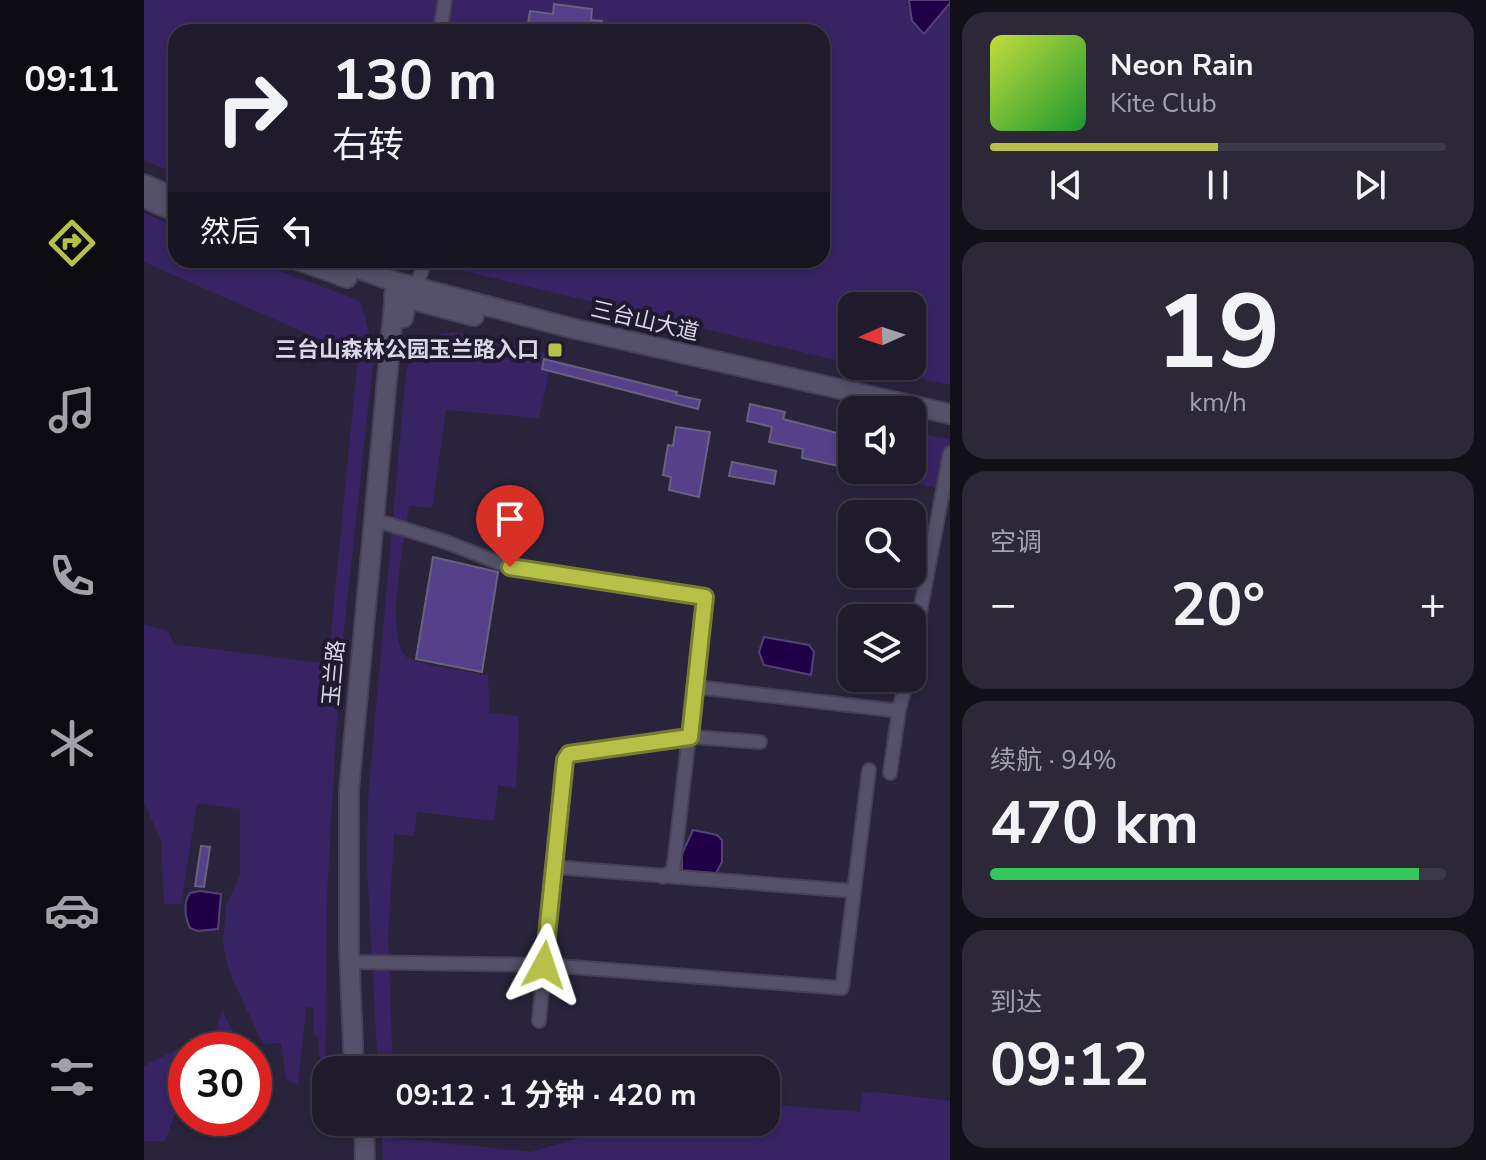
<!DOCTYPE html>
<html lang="zh">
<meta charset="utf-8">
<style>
:root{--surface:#1f1b2c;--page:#2c2838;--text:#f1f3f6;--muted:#a1a1a9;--line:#3c3948;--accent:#b6c148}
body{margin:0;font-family:"Nunito Sans","Noto Sans SC",sans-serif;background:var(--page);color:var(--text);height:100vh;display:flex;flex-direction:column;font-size:30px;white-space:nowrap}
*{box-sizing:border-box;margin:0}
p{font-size:26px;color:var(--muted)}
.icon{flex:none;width:44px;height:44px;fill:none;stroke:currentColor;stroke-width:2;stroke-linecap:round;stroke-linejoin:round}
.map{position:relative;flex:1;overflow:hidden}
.drawer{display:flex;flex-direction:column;gap:12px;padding:12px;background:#110f18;width:536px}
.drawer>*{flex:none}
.banner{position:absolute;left:24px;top:24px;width:662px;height:244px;border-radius:24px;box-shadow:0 4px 12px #0003,0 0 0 2px var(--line);background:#1f1b2c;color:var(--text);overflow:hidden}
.needle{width:52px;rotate:267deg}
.controls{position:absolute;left:694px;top:292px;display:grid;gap:16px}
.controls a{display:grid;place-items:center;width:88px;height:88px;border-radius:16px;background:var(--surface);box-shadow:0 4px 12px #0003,0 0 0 2px var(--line);font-size:40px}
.speed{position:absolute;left:24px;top:1032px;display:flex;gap:16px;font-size:40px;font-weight:700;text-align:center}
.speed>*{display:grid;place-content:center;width:104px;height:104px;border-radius:50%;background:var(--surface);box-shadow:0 4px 12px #0003,0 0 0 2px var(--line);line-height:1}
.speed .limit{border:12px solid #d22;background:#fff;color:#111}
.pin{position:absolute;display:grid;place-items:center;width:68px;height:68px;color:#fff;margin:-82px -34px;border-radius:50% 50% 50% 0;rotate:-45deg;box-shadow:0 0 8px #0007}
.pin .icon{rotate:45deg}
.me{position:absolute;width:88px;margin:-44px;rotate:5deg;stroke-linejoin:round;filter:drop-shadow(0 0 6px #0008)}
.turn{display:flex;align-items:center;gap:28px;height:168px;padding:0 32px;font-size:36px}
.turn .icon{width:104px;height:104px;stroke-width:2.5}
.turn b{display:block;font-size:56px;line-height:68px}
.then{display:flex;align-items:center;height:76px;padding:0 32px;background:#0003;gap:16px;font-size:30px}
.big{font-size:60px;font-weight:700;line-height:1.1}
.drawer .widget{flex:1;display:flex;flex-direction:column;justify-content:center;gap:12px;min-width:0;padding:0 28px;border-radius:24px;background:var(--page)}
.drawer .dial{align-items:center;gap:0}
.dial b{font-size:104px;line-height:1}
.song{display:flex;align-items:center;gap:24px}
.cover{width:96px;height:96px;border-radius:12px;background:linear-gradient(135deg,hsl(70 70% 55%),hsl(130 70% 35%))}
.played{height:8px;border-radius:4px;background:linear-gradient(90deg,var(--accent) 50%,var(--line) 50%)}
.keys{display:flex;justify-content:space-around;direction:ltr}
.heat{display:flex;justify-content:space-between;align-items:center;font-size:44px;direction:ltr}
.charge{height:12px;border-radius:6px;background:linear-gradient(90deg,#34c759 94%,var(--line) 0)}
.trip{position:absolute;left:168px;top:1056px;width:468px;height:80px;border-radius:24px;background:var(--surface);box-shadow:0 4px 12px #0003,0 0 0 2px var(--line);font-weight:700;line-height:80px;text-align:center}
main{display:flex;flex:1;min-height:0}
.tab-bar{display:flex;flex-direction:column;width:144px;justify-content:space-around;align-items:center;background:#0c0b12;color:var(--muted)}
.tab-bar .icon{width:56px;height:56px}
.tab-bar .on{color:var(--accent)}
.tab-bar b{font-size:36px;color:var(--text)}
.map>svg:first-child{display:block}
.green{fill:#382465}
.water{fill:#1f0047;stroke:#574077;stroke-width:2}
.building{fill:#55408a;stroke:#67627d;stroke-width:2}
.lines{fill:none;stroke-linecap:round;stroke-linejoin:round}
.street-casing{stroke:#464155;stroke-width:16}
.secondary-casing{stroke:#464155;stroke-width:22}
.street{stroke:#56516b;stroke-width:12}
.secondary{stroke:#56516b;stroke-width:18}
.route-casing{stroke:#767d2f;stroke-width:20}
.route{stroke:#b6c148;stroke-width:14}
.poi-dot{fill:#b6c148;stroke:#201a31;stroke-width:3}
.labels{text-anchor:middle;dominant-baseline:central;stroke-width:8;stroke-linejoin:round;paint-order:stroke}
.street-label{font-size:22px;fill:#d9d6e6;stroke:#201a31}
.poi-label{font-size:22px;font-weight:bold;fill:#d9d6e6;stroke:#201a31;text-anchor:end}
</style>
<main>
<nav class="tab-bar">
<b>09:11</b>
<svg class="icon on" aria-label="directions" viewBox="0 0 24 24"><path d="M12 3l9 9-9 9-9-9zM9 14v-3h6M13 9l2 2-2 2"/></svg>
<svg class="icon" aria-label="music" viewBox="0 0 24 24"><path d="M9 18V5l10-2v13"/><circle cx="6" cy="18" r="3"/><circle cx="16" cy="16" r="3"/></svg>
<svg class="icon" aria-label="phone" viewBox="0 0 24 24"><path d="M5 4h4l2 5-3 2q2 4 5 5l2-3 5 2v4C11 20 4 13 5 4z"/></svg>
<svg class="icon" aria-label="climate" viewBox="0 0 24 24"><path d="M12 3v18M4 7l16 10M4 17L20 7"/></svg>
<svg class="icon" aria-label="car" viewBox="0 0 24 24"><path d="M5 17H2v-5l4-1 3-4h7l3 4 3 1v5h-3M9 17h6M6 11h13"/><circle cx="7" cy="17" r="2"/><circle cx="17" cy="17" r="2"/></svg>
<svg class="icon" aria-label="filters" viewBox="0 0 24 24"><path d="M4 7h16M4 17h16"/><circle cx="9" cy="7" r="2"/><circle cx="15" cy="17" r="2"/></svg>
</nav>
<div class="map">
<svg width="806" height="1160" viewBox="0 0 806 1160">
<rect width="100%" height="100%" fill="#29243b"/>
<!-- green -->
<g class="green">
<path d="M0,0H806V385L719,366H768V306H708V364L274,260H678V32H32V174L0,160Z"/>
<path d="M0,213L32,227V260H106L214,300L218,305L230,354L196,665L183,893L181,1075L177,1070L174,1037L170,1034V1008L162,1007L154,1084L142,1079L137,1043L119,1044L85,972L79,943L82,906L96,875V809L53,803L37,904H20L17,841L0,802V624L24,631L30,644L184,664L214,356L0,262Z"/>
<path d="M310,332L401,353L398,369L405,371L395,418L302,410L288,508L265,506C262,534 238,642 264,658C276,665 328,672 344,675L345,713L375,716L372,788L354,785L350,821L273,812L270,836L250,834L244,936L249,1070H234L223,865L224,799L262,372C268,352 283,350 294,335Z"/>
<path d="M780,434L806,439V490L769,483Z"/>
<path d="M78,1010L98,1050H42V1084L33,1085L31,1113L21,1141H0V1066L72,1030Z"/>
<path d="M733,1092L806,1101V1160H239L237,1122H251L252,1138L387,1152L446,1134L447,1122H622V1104L716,1112L718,1093Z"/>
</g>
<!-- water -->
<g class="water">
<path d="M765,0H806V3L780,34L768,21Z"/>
<path d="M620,637L665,645L670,652L667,675L620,665L615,652Z"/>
<path d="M549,830L573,835L578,840V862L570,877L538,872V854Z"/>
<path d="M56,891L77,894L74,929L53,931L46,928C41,918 39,902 46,893Z"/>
</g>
<!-- building -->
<g class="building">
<path d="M410,4L448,9L447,20L458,21L456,32L383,29L386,11L409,14Z"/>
<path d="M400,359L533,392L532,395L556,400L554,409L398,369Z"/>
<path d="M606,404L641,412L639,419L701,435L698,446L708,449V469L658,458L659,449L625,442L628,427L603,421Z"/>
<path d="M532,427L566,432L555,497L525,490L527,477L519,475L524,445L529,446Z"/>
<path d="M588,462L632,471L630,484L585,476Z"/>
<path d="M726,470H767L764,483L725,473Z"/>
<path d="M289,557L354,572L338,672L272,659Z"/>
<path d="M57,846L66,847L60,887L51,886Z"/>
</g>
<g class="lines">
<defs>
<g id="street">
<path d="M296,32L301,0"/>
<path d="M272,288L281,260"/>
<path d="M228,519L302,542L366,567L561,597L531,856L529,870L519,877"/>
<path d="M768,655L806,453"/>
<path d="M552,687L747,710L755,709"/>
<path d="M746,773L755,709L764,678"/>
<path d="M409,867L710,891"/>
<path d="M205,962L402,965L698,988L725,770"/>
<path d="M395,1021L418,771L425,754L535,736L616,742"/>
</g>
<g id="secondary">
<path d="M0,184L32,198"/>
<path d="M0,198L32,212"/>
<path d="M153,260L203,278"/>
<path d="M189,260L252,282L427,328L806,414"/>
<path d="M250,295L330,316"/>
<path d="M259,318L266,286"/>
<path d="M210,1070L205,947V790L252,282"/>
<path d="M220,1122L221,1160"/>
</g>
</defs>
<!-- street casing -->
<use href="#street" class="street-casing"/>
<!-- secondary casing -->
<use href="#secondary" class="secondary-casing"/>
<!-- street -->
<use href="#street" class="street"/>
<!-- secondary -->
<use href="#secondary" class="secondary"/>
</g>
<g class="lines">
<defs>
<path id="route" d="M366,567L561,597L546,737L425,754L421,760L400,965"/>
</defs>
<!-- route casing -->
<use href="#route" class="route-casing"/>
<!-- route -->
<use href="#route" class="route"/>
</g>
<!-- markers -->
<rect class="poi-dot" x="403" y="342" width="16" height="16" rx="4"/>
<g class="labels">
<!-- street labels -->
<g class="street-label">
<text transform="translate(501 321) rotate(13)">三台山大道</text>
<text transform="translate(190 673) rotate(-85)">玉兰路</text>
</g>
<!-- poi labels -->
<g class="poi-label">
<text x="395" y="350">三台山森林公园玉兰路入口</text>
</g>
</g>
</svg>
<div class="controls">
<a><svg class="needle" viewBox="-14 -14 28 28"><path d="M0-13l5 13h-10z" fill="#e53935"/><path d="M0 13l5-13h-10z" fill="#a1a1a9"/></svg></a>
<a><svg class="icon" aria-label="sound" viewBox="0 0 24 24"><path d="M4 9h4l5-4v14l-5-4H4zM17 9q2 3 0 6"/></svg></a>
<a><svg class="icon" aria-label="search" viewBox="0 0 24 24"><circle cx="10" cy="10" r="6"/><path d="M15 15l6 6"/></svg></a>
<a><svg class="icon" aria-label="layers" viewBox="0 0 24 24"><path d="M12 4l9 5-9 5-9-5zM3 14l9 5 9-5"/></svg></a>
</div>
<div class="speed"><div class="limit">30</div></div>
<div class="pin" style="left:366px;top:567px;background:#d93025"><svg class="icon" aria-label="arrive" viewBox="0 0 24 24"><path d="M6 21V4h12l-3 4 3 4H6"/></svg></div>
<svg class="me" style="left:400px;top:965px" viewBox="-20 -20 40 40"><path d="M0-17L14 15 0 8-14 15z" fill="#b6c148" stroke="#fff" stroke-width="4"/></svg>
<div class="trip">09:12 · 1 分钟 · 420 m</div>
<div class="banner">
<div class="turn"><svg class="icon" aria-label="right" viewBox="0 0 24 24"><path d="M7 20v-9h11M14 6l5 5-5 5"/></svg><div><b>130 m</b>右转</div></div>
<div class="then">然后<svg class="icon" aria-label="left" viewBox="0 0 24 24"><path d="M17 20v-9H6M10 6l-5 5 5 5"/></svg></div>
</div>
</div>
<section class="drawer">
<div class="widget">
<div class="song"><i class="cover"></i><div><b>Neon Rain</b><p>Kite Club</p></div></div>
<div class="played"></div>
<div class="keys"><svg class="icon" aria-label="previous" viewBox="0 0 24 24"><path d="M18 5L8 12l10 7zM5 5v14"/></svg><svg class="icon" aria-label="pause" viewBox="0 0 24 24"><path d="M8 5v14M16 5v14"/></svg><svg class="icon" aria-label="next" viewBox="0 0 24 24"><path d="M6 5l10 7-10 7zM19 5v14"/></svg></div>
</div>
<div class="widget dial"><b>19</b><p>km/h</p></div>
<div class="widget"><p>空调</p>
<div class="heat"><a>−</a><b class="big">20°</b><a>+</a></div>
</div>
<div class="widget"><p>续航 · 94%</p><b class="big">470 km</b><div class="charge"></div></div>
<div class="widget"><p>到达</p><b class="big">09:12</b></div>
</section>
</main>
